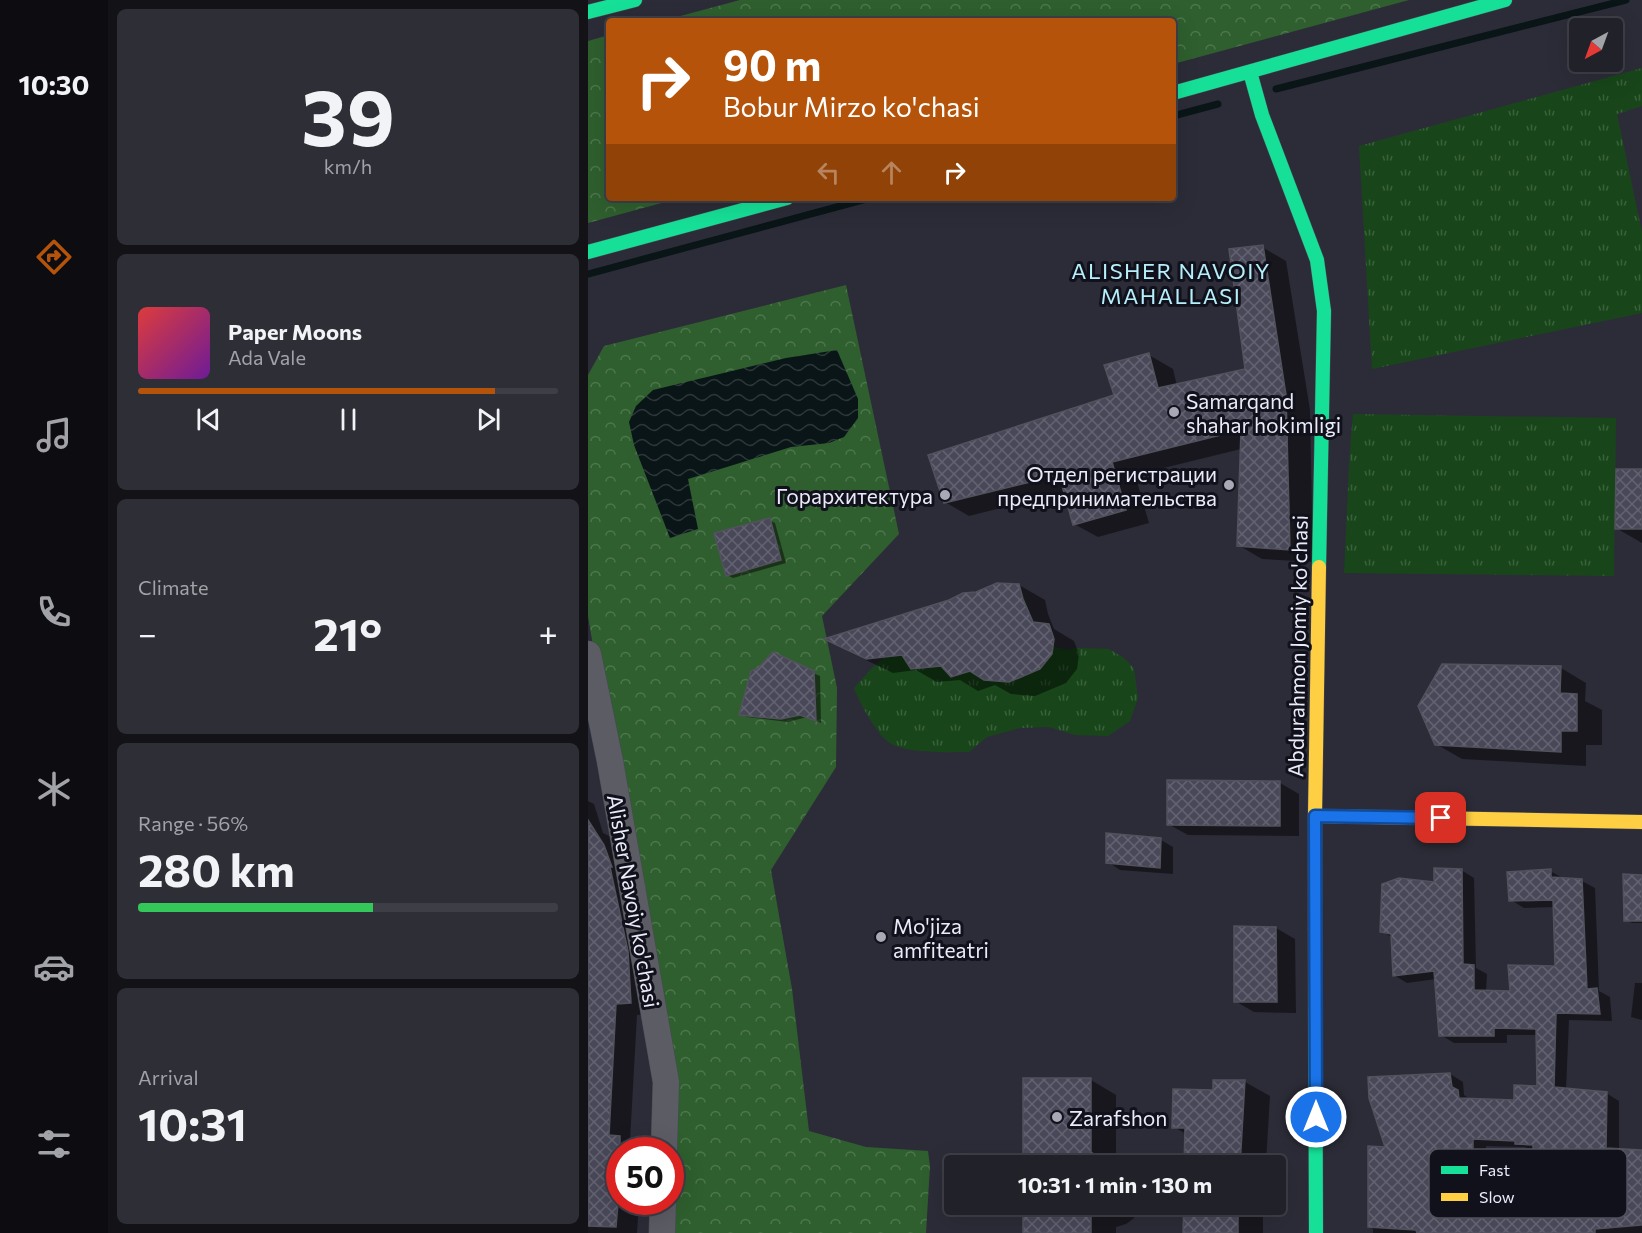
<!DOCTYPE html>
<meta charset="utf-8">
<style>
:root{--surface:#21212a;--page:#2d2e36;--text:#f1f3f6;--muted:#a2a3a8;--line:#3e3e47;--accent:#b45309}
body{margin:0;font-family:Commissioner,sans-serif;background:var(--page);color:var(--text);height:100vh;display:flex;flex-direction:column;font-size:22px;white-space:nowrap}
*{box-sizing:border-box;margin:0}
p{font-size:20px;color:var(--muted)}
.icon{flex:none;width:33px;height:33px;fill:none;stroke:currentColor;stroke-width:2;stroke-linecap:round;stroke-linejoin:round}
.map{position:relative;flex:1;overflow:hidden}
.details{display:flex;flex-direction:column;gap:9px;padding:9px;background:#121217;width:480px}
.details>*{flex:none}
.hud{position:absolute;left:18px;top:18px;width:570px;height:183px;border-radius:6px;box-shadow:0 6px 24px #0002,0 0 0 2px var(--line);background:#b45309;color:#fff;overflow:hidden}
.needle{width:39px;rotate:221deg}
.buttons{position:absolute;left:981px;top:18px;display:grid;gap:12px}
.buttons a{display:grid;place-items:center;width:54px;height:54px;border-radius:6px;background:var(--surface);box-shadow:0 6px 24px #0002,0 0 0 2px var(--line);font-size:30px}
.speed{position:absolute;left:18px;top:1137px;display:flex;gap:12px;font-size:30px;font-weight:700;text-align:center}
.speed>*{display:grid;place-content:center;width:78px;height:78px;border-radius:50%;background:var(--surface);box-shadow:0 6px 24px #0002,0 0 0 2px var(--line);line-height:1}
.speed .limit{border:9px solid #d22;background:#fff;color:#111}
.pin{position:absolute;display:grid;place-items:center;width:51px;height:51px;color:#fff;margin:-26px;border-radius:12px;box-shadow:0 3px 9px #0006}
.me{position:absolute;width:66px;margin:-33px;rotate:0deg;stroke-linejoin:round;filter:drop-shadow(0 0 4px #0008)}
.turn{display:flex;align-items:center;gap:21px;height:126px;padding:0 18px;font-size:27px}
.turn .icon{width:78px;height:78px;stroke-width:2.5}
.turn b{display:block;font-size:42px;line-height:51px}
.lanes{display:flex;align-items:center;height:57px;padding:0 18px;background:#0003;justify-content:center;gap:30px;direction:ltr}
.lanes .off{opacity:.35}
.big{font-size:45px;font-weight:700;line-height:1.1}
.details .card{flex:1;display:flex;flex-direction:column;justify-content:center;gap:9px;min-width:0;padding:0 21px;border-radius:9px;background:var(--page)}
.details .dial{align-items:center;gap:0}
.dial b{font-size:78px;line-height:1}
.song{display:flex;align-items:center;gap:18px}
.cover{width:72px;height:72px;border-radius:9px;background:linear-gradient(135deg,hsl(0 70% 55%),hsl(280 70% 35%))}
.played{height:6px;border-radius:3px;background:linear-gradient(90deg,var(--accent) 85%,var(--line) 85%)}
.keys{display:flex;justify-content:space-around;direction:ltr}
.heat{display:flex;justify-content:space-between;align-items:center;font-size:33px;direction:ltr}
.charge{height:9px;border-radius:4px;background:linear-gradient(90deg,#34c759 56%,var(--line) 0)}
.trip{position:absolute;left:356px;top:1155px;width:342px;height:60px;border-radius:6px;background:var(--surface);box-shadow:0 6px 24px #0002,0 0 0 2px var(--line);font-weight:700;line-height:60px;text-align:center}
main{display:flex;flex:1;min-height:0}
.tabs{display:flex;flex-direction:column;width:108px;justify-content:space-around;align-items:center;background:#0d0d11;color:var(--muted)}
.tabs .icon{width:42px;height:42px}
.tabs .selected{color:var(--accent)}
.tabs b{font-size:27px;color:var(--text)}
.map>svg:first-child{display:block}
.grass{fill:url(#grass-tufts)}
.forest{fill:url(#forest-crowns)}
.water{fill:url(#water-waves)}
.shadow{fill:#0007;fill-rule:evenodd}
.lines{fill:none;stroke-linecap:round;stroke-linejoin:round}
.stream{stroke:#091517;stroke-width:7}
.building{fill:url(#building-cross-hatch);stroke:#52525d;stroke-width:1.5;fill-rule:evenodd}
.street-casing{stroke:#484953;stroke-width:27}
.fast-casing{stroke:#484953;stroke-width:15}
.slow-casing{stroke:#484953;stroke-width:15}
.street{stroke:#5c5c65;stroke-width:26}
.fast{stroke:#16e098;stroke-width:14}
.slow{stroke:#ffcf43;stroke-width:14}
.route-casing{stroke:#114b97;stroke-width:15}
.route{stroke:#1a73e8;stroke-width:10}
.poi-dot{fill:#a8a8b6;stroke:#11111b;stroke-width:2}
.labels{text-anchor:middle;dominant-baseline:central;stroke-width:6;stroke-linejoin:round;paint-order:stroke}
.poi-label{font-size:21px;fill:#eaebfa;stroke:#11111b;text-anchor:start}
.street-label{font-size:21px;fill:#eaebfa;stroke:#11111b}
.neighbourhood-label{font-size:22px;letter-spacing:1.5px;fill:#b6effc;stroke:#11111b}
.key{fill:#11111b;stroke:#52525e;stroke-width:1.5}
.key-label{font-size:16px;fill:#eaebfa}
</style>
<main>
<nav class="tabs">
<b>10:30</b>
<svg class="icon selected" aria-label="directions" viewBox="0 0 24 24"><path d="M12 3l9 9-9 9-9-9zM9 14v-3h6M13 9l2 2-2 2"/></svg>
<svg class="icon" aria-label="music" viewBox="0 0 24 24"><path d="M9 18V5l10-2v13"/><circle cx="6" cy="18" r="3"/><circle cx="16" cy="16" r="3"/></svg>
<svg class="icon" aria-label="phone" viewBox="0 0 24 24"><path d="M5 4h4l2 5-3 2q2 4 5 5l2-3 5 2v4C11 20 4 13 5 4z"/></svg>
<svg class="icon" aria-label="climate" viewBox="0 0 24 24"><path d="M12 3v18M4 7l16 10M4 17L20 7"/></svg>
<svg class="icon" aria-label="car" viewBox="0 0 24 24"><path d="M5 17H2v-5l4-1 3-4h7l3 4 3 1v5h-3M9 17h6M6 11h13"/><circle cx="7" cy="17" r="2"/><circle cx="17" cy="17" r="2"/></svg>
<svg class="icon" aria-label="filters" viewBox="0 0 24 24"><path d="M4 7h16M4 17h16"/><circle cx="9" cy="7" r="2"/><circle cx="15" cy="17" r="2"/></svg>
</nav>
<section class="details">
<div class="card dial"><b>39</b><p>km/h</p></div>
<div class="card">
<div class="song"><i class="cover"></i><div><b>Paper Moons</b><p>Ada Vale</p></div></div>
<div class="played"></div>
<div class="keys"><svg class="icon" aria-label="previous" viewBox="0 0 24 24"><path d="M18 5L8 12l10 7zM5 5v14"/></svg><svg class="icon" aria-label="pause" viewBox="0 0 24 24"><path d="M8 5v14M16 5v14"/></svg><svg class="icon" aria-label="next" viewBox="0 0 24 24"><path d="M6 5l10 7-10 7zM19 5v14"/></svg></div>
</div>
<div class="card"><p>Climate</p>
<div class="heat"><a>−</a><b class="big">21°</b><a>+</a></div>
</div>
<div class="card"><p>Range · 56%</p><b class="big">280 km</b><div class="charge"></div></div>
<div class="card"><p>Arrival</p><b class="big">10:31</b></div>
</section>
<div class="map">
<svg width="1054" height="1233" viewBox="0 0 1054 1233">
<defs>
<pattern id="grass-tufts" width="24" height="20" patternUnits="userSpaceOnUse" patternTransform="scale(1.5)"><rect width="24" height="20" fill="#18461a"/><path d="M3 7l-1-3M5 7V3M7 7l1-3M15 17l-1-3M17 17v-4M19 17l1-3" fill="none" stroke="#3a613c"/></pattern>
<pattern id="forest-crowns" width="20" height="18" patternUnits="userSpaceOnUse" patternTransform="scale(1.5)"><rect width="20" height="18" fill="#2f5f2e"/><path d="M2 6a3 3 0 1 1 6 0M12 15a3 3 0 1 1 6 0" fill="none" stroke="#4d764d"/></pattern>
<pattern id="water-waves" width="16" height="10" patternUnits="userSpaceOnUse" patternTransform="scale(1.5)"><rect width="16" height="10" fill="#091517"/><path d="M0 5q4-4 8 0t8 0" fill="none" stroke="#2d373a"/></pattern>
<pattern id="building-cross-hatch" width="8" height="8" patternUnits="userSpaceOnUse" patternTransform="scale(1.5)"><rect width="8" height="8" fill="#484859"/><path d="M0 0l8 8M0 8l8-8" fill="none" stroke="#636372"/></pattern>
</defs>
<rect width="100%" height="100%" fill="#2c2c38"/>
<!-- grass -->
<g class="grass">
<path d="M1054,68V106L1029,114L1054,232V313L784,369L771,146Z"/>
<path d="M765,414L1028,418L1026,576L756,573C759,520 760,466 765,414Z"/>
<path d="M431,584L445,622L463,646L480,650L489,648L521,649L536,658L546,668L550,698L542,721L520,736L487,735L461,727L432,728L399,737L381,752C360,752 319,754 302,743C289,735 271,702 266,688L285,667L315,641L396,589Z"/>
</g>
<!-- forest -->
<g class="forest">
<path d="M152,0H821L585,64V21H74Z"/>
<path d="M21,35V198H92L0,223V41Z"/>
<path d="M258,285L311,534L234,616L249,688L248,767L183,870L204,989L221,1131L278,1147L340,1151L342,1166L338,1233H78C85,1183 81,1134 78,1083L0,616V375L16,346Z"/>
</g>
<!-- water -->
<path class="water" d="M249,350L270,399V418L256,437L241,443L203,447L100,479L110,529L82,538L46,445L41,422L48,406L65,390L198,358Z"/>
<!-- shadow -->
<g class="shadow">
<path d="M674,247L698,261L722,410L725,562L674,559L650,545L653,449L547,475L561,523L510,537L486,524L477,492L381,516L357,502L528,396L561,355L585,369L589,386L658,370Z"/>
<path d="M1029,470L1054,471V543L1028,528Z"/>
<path d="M181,520L187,523L198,563L145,578L139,575Z"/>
<path d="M431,585L457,600L460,614L466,629L486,641L491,654L489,669L478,683L447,696L423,694L407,685L390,691L372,680L349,682L328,670L305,673L263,653L240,640Z"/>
<path d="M854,666L973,668L998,683L997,701L1014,710V745H998V766L874,759L848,744Z"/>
<path d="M225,673L232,676L233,723L219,717L200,722L159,717L153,714Z"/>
<path d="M692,783L711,794V836L600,835L580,824Z"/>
<path d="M0,801L6,804L15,833L23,837L63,1014L49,1015L42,1141L56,1150H32V1202H51L49,1233H0Z"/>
<path d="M573,840L585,847V874L532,870L520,862Z"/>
<path d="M873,870L886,878L888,968L899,974L898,992H924L968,967L967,907L936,908L923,900L962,871L975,878L994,881L1007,888L1011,991L1022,997L1024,1021L981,1020L978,1090L1018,1093L1031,1101V1150L1054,1151V1233H785V1229L781,1227L799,1149L862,1074L875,1082L876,1095L882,1099L928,1102L951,1088L950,1035H919V1043H866L853,1035L848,979L819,983L806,975L805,938L793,931L848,883ZM898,1146L936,1147L947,1150V1210H879L897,1181ZM982,1172L1022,1173V1202L983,1206Z"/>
<path d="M1037,876H1054V923H1044L1038,920Z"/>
<path d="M688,928L707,939L708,1013L666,1012L647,1001Z"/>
<path d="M1047,983H1054V1020L1043,1017Z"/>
<path d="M437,1079L503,1080L528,1095V1166H437Z"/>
<path d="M657,1082L682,1096L678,1163L682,1166H597L598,1134L586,1127L627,1092Z"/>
<path d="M687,1168L697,1174L694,1212L675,1217V1233H597V1209L554,1208L545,1219L538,1224L528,1227V1233H437V1204H687Z"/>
</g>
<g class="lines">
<!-- stream -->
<g class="stream">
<path d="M688,89L1038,0"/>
<path d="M585,116L630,104"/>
<path d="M0,274L282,198"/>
</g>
</g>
<!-- building -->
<g class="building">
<path d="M675,245L698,395L702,550L649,546L653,430L524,462L538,510L485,525L471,475L356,503L340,455L526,395L516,365L561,353L570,388L657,369L641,249Z"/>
<path d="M1028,469H1054V529H1027Z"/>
<path d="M182,518L193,560L138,576L126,533Z"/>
<path d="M409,583L431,584L435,599L445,622L461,624L466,639L464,654L452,669L421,682L396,680L382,671L363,677L353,666L323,669L314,655L278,659L236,639L361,600L375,593L388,592Z"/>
<path d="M185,652L226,671L228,721L212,715L193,719L151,715L163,671L170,668Z"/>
<path d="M854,664L973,666L972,693L989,694V731H973V752L847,745L830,706Z"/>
<path d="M579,780L692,781V826L579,825Z"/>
<path d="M0,820L16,845L24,867H22L40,951L43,1003L28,1004L21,1135L32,1136V1180L28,1227L0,1226Z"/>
<path d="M518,833L573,838L572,868L518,863Z"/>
<path d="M846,868L874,869L875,964L886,965V990L922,991L920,965L967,966L965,900L921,901L919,872L963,869V877L994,879L999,989L1009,988L1012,1014L968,1013L966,1087L1019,1092L1018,1148L1054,1150V1225L1007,1229V1233H829L828,1230L780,1227V1146L797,1147L781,1098L780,1077L862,1073L864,1087L870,1090L871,1098L926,1100V1085L949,1086L948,1029L906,1028V1036H851L846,971L805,976L803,934L792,932L794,884L811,878L846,882ZM885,1139L927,1141V1144L945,1145L946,1208L862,1209L885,1173ZM970,1165L1020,1166V1201L971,1206Z"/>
<path d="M1035,874L1054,875V921H1036Z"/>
<path d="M646,926L688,927L689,1002H646Z"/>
<path d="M435,1078H503V1152L524,1166H435Z"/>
<path d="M625,1080H657L652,1166H596L597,1128H584L585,1089L625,1090Z"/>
<path d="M435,1204H520L503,1217V1233H435Z"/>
<path d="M596,1204H650V1233H595Z"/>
</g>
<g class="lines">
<defs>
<g id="street">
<path d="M0,654L22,761L78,1082L76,1150"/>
<path d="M74,1233L75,1202"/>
</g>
<g id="fast">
<path d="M0,12L47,0"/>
<path d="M662,72L674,115L729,260L736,311L731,567"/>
<path d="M585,93L917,0"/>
<path d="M0,252L199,198"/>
<path d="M727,929L728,1233"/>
</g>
<g id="slow">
<path d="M727,816L1054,822"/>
<path d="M727,929V816L731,567"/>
</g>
</defs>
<!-- street casing -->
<use href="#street" class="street-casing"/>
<!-- fast casing -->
<use href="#fast" class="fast-casing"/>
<!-- slow casing -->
<use href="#slow" class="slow-casing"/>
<!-- street -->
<use href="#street" class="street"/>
<!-- fast -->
<use href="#fast" class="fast"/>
<!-- slow -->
<use href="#slow" class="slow"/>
</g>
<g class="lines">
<defs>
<path id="route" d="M728,1117L727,816L853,818"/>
</defs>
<!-- route casing -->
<use href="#route" class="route-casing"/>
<!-- route -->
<use href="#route" class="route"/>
</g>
<!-- markers -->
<g class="poi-dot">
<circle cx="586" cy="412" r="6"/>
<circle cx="641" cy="485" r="6"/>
<circle cx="357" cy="495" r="6"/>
<circle cx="293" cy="937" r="6"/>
<circle cx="469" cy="1117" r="6"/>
</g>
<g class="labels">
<!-- poi labels -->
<g class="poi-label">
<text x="598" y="400">Samarqand<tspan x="598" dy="24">shahar hokimligi</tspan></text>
<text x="629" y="473" text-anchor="end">Отдел регистрации<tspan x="629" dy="24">предпринимательства</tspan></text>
<text x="345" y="495" text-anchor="end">Горархитектура</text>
<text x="305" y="925">Mo'jiza<tspan x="305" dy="24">amfiteatri</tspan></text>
<text x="481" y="1117">Zarafshon</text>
</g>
<!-- street labels -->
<g class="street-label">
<text transform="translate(709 646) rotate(-89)">Abdurahmon Jomiy ko'chasi</text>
<text transform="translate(46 901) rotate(80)">Alisher Navoiy ko'chasi</text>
</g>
<!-- neighbourhood labels -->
<g class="neighbourhood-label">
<text x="583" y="270">ALISHER NAVOIY<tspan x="583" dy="25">MAHALLASI</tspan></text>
</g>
</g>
<!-- legend -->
<rect x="841" y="1149" width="198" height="69" rx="9" class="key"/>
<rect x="853" y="1166" width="27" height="8" fill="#16e098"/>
<rect x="853" y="1193" width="27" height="8" fill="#ffcf43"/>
<g class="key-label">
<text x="891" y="1176">Fast</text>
<text x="891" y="1203">Slow</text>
</g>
</svg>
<div class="buttons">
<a><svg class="needle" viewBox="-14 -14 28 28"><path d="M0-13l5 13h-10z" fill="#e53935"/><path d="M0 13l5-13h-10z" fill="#a2a3a8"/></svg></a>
</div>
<div class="speed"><div class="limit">50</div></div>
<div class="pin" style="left:853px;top:818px;background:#d93025"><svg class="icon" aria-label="arrive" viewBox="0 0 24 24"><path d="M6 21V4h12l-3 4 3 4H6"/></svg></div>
<svg class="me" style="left:728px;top:1117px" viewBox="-20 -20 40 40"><circle r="17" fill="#1a73e8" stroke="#fff" stroke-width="3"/><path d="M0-11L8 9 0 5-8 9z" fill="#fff"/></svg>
<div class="trip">10:31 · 1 min · 130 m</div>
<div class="hud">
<div class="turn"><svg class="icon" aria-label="right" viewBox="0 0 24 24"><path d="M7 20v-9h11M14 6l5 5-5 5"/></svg><div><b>90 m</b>Bobur Mirzo ko'chasi</div></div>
<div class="lanes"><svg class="icon off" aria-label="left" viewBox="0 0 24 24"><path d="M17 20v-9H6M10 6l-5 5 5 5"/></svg><svg class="icon off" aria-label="ahead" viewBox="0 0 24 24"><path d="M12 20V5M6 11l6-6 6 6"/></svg><svg class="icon" aria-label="right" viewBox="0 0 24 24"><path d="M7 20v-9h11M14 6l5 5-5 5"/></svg></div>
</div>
</div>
</main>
